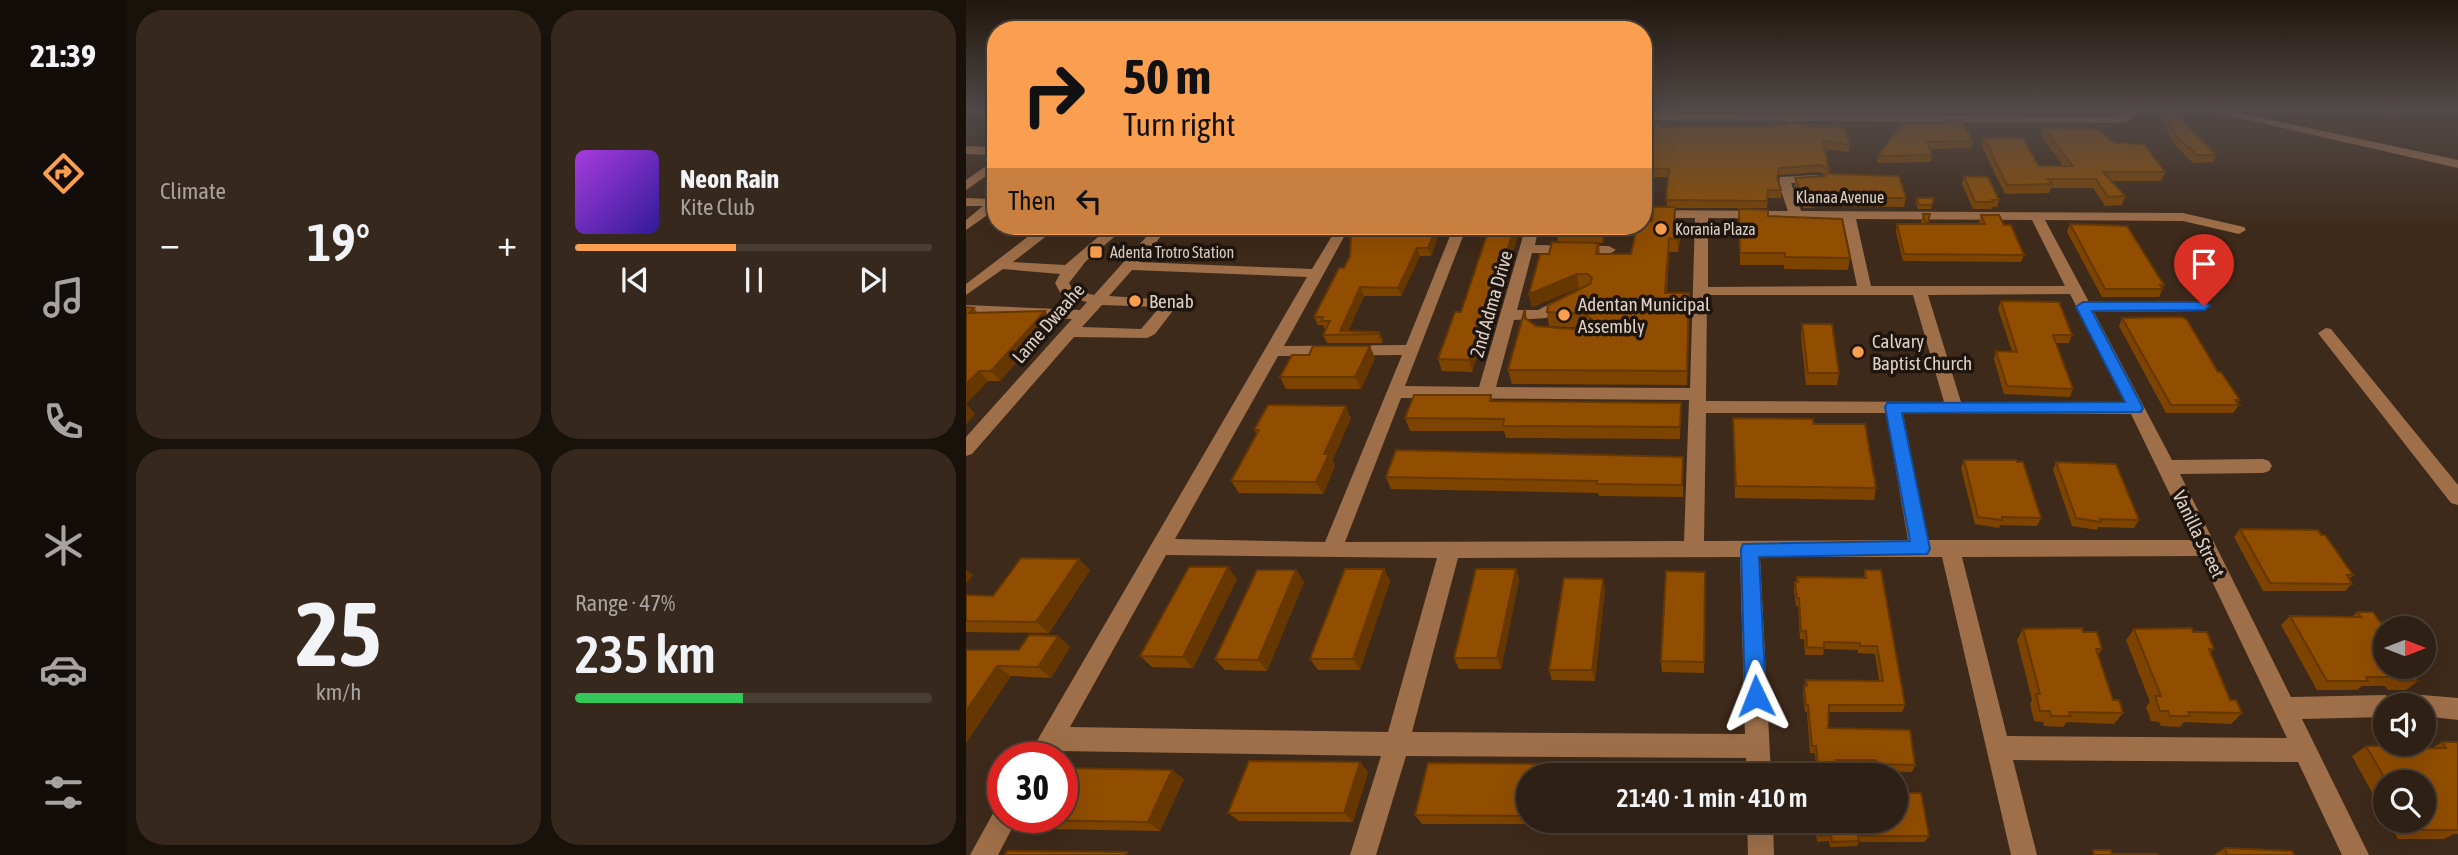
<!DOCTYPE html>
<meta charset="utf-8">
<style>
:root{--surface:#2e2014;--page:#36281d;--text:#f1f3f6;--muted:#a7a3a0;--line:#493e34;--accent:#fa9f4f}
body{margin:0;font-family:"Asap Condensed",sans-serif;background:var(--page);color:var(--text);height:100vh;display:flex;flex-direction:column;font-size:26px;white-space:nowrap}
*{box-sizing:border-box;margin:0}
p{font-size:23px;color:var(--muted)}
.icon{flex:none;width:38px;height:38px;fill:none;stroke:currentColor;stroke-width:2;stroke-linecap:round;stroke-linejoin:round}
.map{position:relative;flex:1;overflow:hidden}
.side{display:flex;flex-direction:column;gap:10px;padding:10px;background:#19120b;width:840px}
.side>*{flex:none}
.top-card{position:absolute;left:21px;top:21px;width:665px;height:214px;border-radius:28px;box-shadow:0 7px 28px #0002,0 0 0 2px var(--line);background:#fa9f4f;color:#111;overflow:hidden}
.needle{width:46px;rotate:90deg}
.controls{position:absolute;left:1407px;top:616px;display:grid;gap:14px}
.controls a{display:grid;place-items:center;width:63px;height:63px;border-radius:50%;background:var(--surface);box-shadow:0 7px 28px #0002,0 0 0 2px var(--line);font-size:35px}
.speed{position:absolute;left:21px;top:742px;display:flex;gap:14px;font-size:35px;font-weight:700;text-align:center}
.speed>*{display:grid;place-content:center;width:91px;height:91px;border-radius:50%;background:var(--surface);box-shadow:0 7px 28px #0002,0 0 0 2px var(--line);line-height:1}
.speed .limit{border:10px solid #d22;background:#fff;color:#111}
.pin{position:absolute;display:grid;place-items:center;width:60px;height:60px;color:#fff;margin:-72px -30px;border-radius:50% 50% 50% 0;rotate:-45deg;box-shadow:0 0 7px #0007}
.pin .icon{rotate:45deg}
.me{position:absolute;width:77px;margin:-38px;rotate:358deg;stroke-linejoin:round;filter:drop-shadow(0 0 5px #0008)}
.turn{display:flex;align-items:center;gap:24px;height:147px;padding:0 21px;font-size:32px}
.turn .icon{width:91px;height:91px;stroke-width:2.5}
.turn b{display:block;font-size:49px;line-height:60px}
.then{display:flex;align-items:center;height:66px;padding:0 21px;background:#0003;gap:14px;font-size:26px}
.big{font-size:52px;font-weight:600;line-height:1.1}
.side .card{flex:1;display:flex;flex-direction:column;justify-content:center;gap:10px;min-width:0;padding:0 24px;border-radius:28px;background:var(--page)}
.side .dial{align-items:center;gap:0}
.dial b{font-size:91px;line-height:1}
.song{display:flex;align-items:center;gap:21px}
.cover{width:84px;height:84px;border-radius:10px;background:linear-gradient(135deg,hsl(280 70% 55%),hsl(250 70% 35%))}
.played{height:7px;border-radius:4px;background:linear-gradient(90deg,var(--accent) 45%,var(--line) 45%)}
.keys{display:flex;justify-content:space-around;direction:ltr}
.heat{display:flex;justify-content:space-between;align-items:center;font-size:38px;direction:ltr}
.charge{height:10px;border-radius:5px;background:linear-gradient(90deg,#34c759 47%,var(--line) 0)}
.side .tiles{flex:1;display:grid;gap:10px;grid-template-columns:repeat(2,1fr)}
.trip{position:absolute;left:550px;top:763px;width:392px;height:70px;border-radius:35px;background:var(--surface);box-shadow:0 7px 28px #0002,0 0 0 2px var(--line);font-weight:600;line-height:70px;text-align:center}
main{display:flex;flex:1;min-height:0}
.dock{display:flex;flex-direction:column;width:126px;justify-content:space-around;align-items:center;background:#120d08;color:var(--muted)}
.dock .icon{width:49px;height:49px}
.dock .active{color:var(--accent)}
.dock b{font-size:32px;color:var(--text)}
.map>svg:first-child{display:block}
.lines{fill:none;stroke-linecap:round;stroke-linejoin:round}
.minor{fill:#9e6f49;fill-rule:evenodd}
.wall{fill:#7d4300}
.shaded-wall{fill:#663700}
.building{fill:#914e00;stroke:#663700;stroke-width:2}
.route{fill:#1a73e8;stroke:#114b97;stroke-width:2}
.poi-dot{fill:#fa9f4f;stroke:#1e150e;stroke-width:2.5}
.labels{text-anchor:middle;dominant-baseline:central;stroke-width:7;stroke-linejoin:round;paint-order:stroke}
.far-street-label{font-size:16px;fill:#ded1c7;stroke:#1e150e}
.far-poi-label{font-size:16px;fill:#ded1c7;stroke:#1e150e;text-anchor:start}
.poi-label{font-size:19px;fill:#ded1c7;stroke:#1e150e;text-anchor:start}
.street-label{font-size:19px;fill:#ded1c7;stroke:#1e150e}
</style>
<main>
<nav class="dock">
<b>21:39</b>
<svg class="icon active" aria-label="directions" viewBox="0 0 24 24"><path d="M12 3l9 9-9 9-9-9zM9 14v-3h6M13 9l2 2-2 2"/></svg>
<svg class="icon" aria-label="music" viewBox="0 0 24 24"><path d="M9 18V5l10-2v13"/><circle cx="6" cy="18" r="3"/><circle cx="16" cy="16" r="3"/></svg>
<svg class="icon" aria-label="phone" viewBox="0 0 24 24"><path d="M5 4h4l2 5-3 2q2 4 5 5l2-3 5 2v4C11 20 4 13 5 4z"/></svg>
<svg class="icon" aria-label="climate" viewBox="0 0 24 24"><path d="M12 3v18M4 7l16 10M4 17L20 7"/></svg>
<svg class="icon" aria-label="car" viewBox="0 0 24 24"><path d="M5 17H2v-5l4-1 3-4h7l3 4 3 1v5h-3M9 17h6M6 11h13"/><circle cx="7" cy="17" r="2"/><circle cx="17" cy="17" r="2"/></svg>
<svg class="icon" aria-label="filters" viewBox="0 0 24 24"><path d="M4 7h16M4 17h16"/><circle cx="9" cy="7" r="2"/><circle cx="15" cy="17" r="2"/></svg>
</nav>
<section class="side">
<div class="tiles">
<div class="card"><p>Climate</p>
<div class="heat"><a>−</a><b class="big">19°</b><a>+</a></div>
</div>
<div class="card">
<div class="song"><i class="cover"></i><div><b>Neon Rain</b><p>Kite Club</p></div></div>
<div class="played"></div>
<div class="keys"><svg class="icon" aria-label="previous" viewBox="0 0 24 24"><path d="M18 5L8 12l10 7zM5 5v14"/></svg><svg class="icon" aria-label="pause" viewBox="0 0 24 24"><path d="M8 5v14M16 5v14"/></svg><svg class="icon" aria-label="next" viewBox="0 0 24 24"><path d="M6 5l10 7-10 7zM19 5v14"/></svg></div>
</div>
<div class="card dial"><b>25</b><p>km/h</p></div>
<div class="card"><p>Range · 47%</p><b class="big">235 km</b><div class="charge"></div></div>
</div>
</section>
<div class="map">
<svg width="1492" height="855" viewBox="0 0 1492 855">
<rect width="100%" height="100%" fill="#3e2a1a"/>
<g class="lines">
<!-- minor -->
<g class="minor">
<path d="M14,109H30V113Z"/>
<path d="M1162,109H1174L1162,121L1150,123L677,120V114L1150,117Z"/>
<path d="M1233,109H1255L1492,160V168Z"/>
<path d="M1419,109H1430V115L1421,117Z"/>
<path d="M0,146L30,147V155L0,154Z"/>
<path d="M30,159V169L0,190V180Z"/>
<path d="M851,175L857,179L855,182L825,183L835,211L1217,213L1278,227L1280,230L1273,234L1217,221L1079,220L1123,302L1238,301L1245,306L1238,311L1128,312L1206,460L1297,459L1303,461L1306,466L1303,471L1297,473L1214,474L1325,697L1419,695L1427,698L1430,705H1419V717L1336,719L1403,855H1376L1332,762L1047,760L1071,855H1045L976,557H794L805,775H781L780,758L440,756L410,855H384L415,756L90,751L87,758H61L341,277L166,270L143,296L205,300L209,308L189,334L181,338L108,337L6,454L0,456V437L106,319L0,315V305L114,310L121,302L96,296L89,283L94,274L37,269L0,295V284L76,226H108L141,231L147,226H161L120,261L103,283L107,290L128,295L190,226H204L173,262L346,269L372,226H384L318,346L440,345L488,226H501L439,386L513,387L560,226H573L569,245L643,246L650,250L643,254L566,253L551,310H572L601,295L608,300L580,318L548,320L530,387L724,388L729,218H677V210L822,211L813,185L814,177ZM742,218L877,219L891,286L742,287ZM890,219L1066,220L1099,286H905ZM87,231L132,237L99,265L47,262ZM1104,294L1159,402H995L962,295ZM741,295H947L978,402L740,401ZM136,305L193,307V308L175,329L116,327ZM436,355L359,542L209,539L312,356ZM435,398L723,400L718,541L379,542ZM740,413H920L942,540L738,541ZM937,413L1165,414L1226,540H962ZM200,555L471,558L422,732L104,727ZM1234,556L1321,738L1041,736L996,557ZM774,557L779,734L446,732L492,558Z"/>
<path d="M0,198L30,199V209L0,230V220L17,206H0Z"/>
<path d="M1360,328L1365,329L1492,485V505L1485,503L1355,337L1352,333Z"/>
<path d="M1445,694L1492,698V720L1458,716V705H1433L1437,697Z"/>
<path d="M37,805V817H52L32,855H4L30,808Z"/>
<path d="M781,821H807L808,855H782Z"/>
</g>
</g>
<!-- wall -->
<g class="wall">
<path d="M1191,109H1205L1250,155L1247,162L1227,163L1208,144Z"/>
<path d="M980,120L1007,141L1005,148L964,149L966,155L965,162L911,163L912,156L935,128V123H979Z"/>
<path d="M677,124L696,127H780L884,145L883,152L858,149L863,172L864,174L940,198L938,207L848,206V208H837L829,186V178L859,176L854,172L812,175L811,180L815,190V198H802L801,208H709L710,222H715V235L712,252H703L701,293H723L721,385L546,384L542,370L559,309L561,319L570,326L619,330L621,328L583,326L581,312L617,288H613L566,307L563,294L583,254L592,242L591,235L639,226L637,243H633L634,254H665L686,221L701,207L702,177H677Z"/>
<path d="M1077,127L1149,143L1199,172L1195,181H1145L1159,196L1156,205L1139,206L1127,188H1085L1083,193L1039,194L1016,147L1018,138L1073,166H1097L1075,135Z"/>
<path d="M998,176L1033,200L1031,207H1026L1025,209H1007L996,184Z"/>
<path d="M951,198H968L965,209H952L950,202Z"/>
<path d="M773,209L802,216L884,258L882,270L818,269V265H774Z"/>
<path d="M957,214L961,224H1014L1013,222L1015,215L1038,225L1058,255L1055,262L937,261L930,232L931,224H956L955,222Z"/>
<path d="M1104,224L1198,285L1193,297H1136L1101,232Z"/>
<path d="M389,226H474L475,229L465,256H454L435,296H398L382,331L413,332L417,340L416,343H361L357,335L359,330L357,325H352L348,317L384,256Z"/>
<path d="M524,226H555L544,261L545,266L533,306H527L506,372L476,371L472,359L495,312Z"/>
<path d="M1035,301L1106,335L1103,343H1090L1107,389L1104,397L1038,394L1028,359L1030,351H1046L1032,309Z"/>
<path d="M0,307L8,308L11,312L87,321L34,381H22L0,404L9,414L0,424Z"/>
<path d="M1156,318L1252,372L1274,400L1271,403L1273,405L1267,413H1200L1153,326Z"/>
<path d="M836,324L873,373L871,385H840L835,336Z"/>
<path d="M343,355L409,358L395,389H320L314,377Z"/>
<path d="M525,395L527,401L715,403L714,439L540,438L538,431H444L439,418Z"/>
<path d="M385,418L366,461L369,466L357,494L273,493L265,481L291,434L288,430Z"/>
<path d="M767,418L847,424L910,488L908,500L769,498Z"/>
<path d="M717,457V497L633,496L632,493L425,489L420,477Z"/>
<path d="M998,460L1075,518L1071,526L1034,525L1033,528L1009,524L995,468Z"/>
<path d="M1090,462L1173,520L1168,528L1132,527L1131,530L1106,526L1087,470Z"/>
<path d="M1274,529L1387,575L1383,579L1386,584L1379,591H1297L1268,537Z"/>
<path d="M418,569L424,581L394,670H352L344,659Z"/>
<path d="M550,569L553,580L535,669H493L488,658Z"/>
<path d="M124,570L83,633L0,632V595L27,596Z"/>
<path d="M330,570L338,582L301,671L259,670L249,659Z"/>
<path d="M899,570L939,705L936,712H863L862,728L949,765L946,772L908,771V767L871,766L869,773L850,772L849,753H844L841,712H839L837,693L840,680H913L909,654L892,653V650L858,649L857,655H839L838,639H834L832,606H830L828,590L829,582H830L831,577L897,578Z"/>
<path d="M739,572L738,673L696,672L695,661Z"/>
<path d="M271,579L227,668L186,667L174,656Z"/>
<path d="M637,579L639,590L629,681L586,680L583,670Z"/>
<path d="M1391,612L1414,622L1452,672L1448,675L1452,681L1440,690H1422L1419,686H1396L1391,690H1351L1315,625L1324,616L1386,617Z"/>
<path d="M1057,629L1117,632L1136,649L1132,655L1147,700L1157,713L1148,724L1101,722L1097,727L1078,726L1077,722L1068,721L1064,704L1066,700L1051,640Z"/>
<path d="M1168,629L1227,632L1248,649L1244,653L1264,700L1276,713L1265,724L1218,722L1214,727L1195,726L1193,722L1185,721L1180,707L1184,702L1160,640Z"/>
<path d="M92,636L104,647L85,678L45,676L0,743V650H53Z"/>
<path d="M1476,742H1492V834H1488L1478,839H1432L1422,821H1458V782H1419V816L1386,756L1400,746L1422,749L1466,748Z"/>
<path d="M575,764L578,774L562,775V821H571V824H456L449,815Z"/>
<path d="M402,772L387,822L273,821L262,813Z"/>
<path d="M218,779L194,831L80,829L64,820Z"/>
<path d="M936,793L963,836L959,842H893L891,846L864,847L863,841L851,842L849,821H929L934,805L933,799Z"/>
<path d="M1259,848L1328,855H1248Z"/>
</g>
<!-- shaded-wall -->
<g class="shaded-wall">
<path d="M715,222V235L712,252L711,239Z"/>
<path d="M471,226H474L475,229L465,256L462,248Z"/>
<path d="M549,226H555L544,261L545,266L533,306L530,294L540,254Z"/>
<path d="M637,226H639L637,243L636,235Z"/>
<path d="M703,238V252L700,307L699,293Z"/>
<path d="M451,248L454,256L435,296L432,288Z"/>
<path d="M611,274L613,288L566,307L563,294Z"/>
<path d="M394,287L398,296L380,334L374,331Z"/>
<path d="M723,293L724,307L721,385V371Z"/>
<path d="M524,294L527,306L506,372L503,360Z"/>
<path d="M79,311L87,321L34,381L25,371Z"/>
<path d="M413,332L417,340L416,343L412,334Z"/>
<path d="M404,346L409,358L395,389L389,377Z"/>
<path d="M13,371L22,381L0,404L9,414L0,424V384Z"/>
<path d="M380,406L385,418L366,461L369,466L357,494L350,482L358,454Z"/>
<path d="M113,559L124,570L83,633L70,622Z"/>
<path d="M262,567L271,579L227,668L217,657Z"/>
<path d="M418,569L424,581L394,670L387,659Z"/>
<path d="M550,569L553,580L535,669L531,658Z"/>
<path d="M0,570L7,575L0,584Z"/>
<path d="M330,570L338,582L301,671L292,660Z"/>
<path d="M637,579L639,590L629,681L626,670Z"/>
<path d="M92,636L104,647L85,678L72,667Z"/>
<path d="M31,666L45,676L0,743V711Z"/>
<path d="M394,762L402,772L387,822L378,813Z"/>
<path d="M575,764L578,774V775H573Z"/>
<path d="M206,770L218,779L194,831L182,822Z"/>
</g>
<!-- building -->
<g class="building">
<path d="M1197,109H1205L1250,155H1231L1211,137Z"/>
<path d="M980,120H996L1007,141L961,142L966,155L912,156L933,128H937L935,123H982Z"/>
<path d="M823,122L849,127L878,126L884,145L857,141L863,170L855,165L813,168L811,178L815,190H802L801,201L700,200L703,169H677V124L696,123V127H780L819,125Z"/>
<path d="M1077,127L1130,129L1149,143L1178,144L1199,172H1137L1159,196L1142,197L1130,179H1082L1086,184L1041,185L1018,138H1057L1073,166H1107Z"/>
<path d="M863,171L864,174L933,176L940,198H848V200H838L829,178L859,176Z"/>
<path d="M998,176L1022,177L1033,200H1026L1027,202H1009Z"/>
<path d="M951,198H968L966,205H953Z"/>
<path d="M687,207H709L708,222H715L711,239L703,238L699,293H723L721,371L542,370L559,309V318L570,326L619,330L630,323L619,314L581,312L582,305L624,284L626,278L622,274H611L563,294L574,254H583L586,242L632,243L630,254H665L671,226H677V220L686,221Z"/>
<path d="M773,209L802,210V216L876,219L884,258L819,257V253H774Z"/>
<path d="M957,214H964L961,224H1019L1015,215H1033L1038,225H1045L1058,255L938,254L931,224H960Z"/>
<path d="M1104,224L1161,226L1198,285H1194L1197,289H1139Z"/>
<path d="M389,226H471L462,248H451L432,288L394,287L374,331L413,332L412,334L357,335L364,321H355L357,317H348L373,268H378L384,256L385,234Z"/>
<path d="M524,226H549L540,254H543L530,294H524L503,360L472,359L489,312H495Z"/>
<path d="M593,226H637L636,235H591Z"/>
<path d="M1035,301L1093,302L1106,335H1087L1107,389L1041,386L1030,351L1051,352Z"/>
<path d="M0,307L8,308L3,313L79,311L25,371H13L0,384Z"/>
<path d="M1216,317L1221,320L1252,372H1255L1274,400H1269L1273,405H1205L1156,318Z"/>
<path d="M836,324H866L873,373H842Z"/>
<path d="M347,346H404L389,377H314L326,355H343Z"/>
<path d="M448,395H525L524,401L715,403L714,427L537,426L538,419L439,418Z"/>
<path d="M302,405L380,406L358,454H363L350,482L265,481L293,430H288Z"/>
<path d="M767,418L847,419V424H899L910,488L770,486Z"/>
<path d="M430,450L717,457L716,485L631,484V481L420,477Z"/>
<path d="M998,460H1050L1051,462H1057L1075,518L1036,517V520L1012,517Z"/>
<path d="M1090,462L1150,464L1173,520L1134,519L1135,522L1110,518Z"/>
<path d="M1274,529L1352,530L1355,535H1359L1387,575H1381L1386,584L1304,583Z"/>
<path d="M55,558L113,559L70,622L0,621V595L27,596Z"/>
<path d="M223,567H262L217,657L174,656Z"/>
<path d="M379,569H418L387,659H344Z"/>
<path d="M510,569H550L531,658H488Z"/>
<path d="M291,570H330L292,660L249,659Z"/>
<path d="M899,570H915L939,705H863L862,728L944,730L949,765L910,764V760H870L871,766H852L850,746H846L842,705H840L838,686H841L840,680L917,681L911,646H894V643L858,642V648L841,647L840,631H835L833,598H831L829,582H832L831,577L900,578Z"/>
<path d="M700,571L739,572L738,662L695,661Z"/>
<path d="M598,578L637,579L626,670H583Z"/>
<path d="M1391,612H1407L1414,622H1418L1423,628H1419V667H1448L1452,672H1445L1452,681H1434L1431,677H1400L1402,681H1361L1324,616L1395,617Z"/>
<path d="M1116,628L1117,632H1131L1136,649H1130L1147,700H1153L1157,713L1103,712L1105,716H1085L1084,711H1074L1070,694H1074L1057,629Z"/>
<path d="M1226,628L1227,632H1241L1248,649H1243L1264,700H1270L1276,713L1222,712L1224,716H1204L1202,711H1194L1189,696H1195L1168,629Z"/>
<path d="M63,635L92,636L72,667L31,666L0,711V650H53Z"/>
<path d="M1476,742H1492V830H1448L1442,821H1458V782H1421L1400,746H1420L1422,749L1480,748Z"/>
<path d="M283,761L394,762L378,813H262Z"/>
<path d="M462,763L575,764L573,775H562V816L449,815Z"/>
<path d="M96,768L206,770L182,822L64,820L66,817H96Z"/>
<path d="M936,793H955L963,836H892L893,841L866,842L865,835L853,836L851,821H929V805H938Z"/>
<path d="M1259,848L1326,851L1328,855H1261Z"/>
<path d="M1127,850H1145L1146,854H1191V855H1128Z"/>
<path d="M41,851L161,852L160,855H39Z"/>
</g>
<!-- sky -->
<linearGradient id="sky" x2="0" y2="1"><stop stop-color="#22170e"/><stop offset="0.48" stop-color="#524a49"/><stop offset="1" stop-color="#524a49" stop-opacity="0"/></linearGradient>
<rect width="1492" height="229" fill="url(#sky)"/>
<!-- route -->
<path class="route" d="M1117,302H1238L1244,306L1238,310L1126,311L1177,408L1175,412L936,413L964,549L961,554L793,557L800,696L797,704L790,706L782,704L779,696L775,549L777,544L944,541L919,407L921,403L1159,402L1110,307Z"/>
<!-- markers -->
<g class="poi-dot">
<circle cx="695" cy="229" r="7"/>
<rect x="123" y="245" width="14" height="14" rx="3.5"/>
<circle cx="169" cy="301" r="7"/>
<circle cx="598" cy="315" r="7"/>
<circle cx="892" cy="352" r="7"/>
</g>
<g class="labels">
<!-- far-street labels -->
<g class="far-street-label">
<text x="874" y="197">Klanaa Avenue</text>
</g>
<!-- far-poi labels -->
<g class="far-poi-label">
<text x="709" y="229">Korania Plaza</text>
<text x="144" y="252">Adenta Trotro Station</text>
</g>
<!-- poi labels -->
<g class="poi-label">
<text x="183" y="301">Benab</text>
<text x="612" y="304">Adentan Municipal<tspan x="612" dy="22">Assembly</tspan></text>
<text x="906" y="341">Calvary<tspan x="906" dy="22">Baptist Church</tspan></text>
</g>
<!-- street labels -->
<g class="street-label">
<text transform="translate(525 304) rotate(-74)">2nd Adma Drive</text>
<text transform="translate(82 323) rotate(-49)">Lame Dwaahe</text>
<text transform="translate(1233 534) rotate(64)">Vanilla Street</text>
</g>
</g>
</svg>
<div class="controls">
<a><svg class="needle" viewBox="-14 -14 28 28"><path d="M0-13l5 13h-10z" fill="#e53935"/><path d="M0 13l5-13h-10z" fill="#a7a3a0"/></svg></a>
<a><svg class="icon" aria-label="sound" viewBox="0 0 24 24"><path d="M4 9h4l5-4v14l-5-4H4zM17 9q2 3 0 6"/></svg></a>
<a><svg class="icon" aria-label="search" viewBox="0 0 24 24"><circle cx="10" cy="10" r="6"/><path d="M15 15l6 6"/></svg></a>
</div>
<div class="speed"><div class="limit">30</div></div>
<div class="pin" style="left:1238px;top:306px;background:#d93025"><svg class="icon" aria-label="arrive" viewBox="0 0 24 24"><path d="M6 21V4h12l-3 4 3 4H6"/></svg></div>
<svg class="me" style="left:790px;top:696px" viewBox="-20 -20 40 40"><path d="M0-17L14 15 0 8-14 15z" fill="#1a73e8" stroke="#fff" stroke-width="4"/></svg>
<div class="trip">21:40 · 1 min · 410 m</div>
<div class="top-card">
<div class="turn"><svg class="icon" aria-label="right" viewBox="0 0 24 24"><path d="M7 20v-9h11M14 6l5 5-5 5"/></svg><div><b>50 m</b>Turn right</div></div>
<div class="then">Then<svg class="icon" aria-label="left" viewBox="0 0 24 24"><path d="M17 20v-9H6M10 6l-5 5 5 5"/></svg></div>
</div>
</div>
</main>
